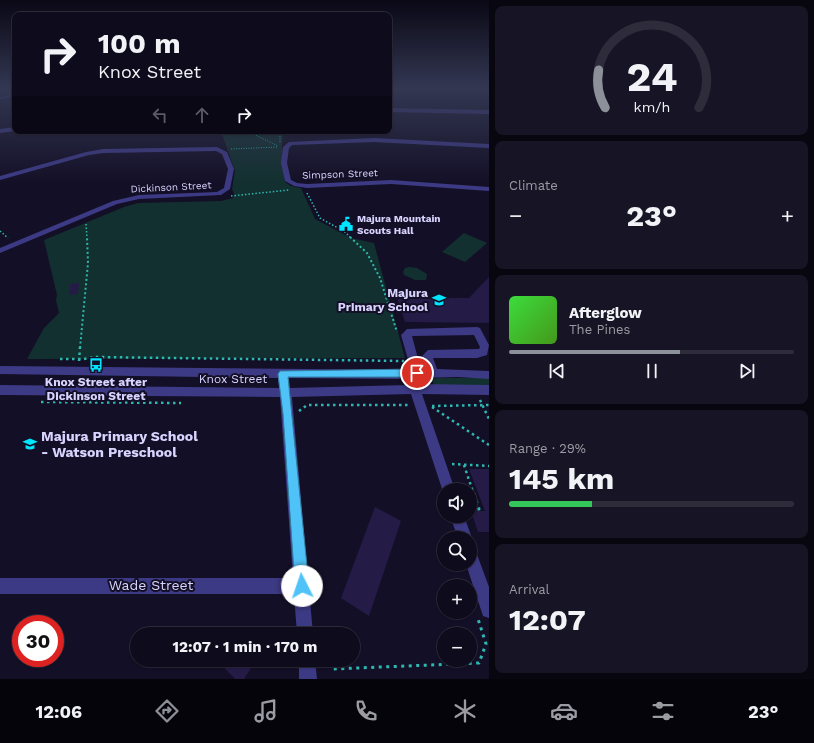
<!DOCTYPE html>
<meta charset="utf-8">
<style>
:root{--surface:#0e0b1c;--page:#171425;--text:#f1f3f6;--muted:#9b9ba3;--line:#2e2b3b;--accent:#8c9099}
body{margin:0;font-family:"Work Sans",sans-serif;background:var(--page);color:var(--text);height:100vh;display:flex;flex-direction:column;font-size:15px;white-space:nowrap}
*{box-sizing:border-box;margin:0}
p{font-size:13px;color:var(--muted)}
.icon{flex:none;width:22px;height:22px;fill:none;stroke:currentColor;stroke-width:2;stroke-linecap:round;stroke-linejoin:round}
.map{position:relative;flex:1;overflow:hidden}
.sheet{display:flex;flex-direction:column;gap:6px;padding:6px;background:#08060f;width:325px}
.sheet>*{flex:none}
.top-card{position:absolute;left:12px;top:12px;width:380px;height:122px;border-radius:8px;box-shadow:0 1px 3px #0004,0 0 0 1px var(--line);background:#0e0b1c;color:var(--text);overflow:hidden}
.buttons{position:absolute;left:437px;top:483px;display:grid;gap:8px}
.buttons a{display:grid;place-items:center;width:40px;height:40px;border-radius:50%;background:var(--surface);box-shadow:0 1px 3px #0004,0 0 0 1px var(--line);font-size:20px}
.speed{position:absolute;left:12px;top:615px;display:flex;gap:8px;font-size:20px;font-weight:700;text-align:center}
.speed>*{display:grid;place-content:center;width:52px;height:52px;border-radius:50%;background:var(--surface);box-shadow:0 1px 3px #0004,0 0 0 1px var(--line);line-height:1}
.speed .limit{border:6px solid #d22;background:#fff;color:#111}
.pin{position:absolute;display:grid;place-items:center;width:34px;height:34px;color:#fff;margin:-17px;border:2px solid #fff;border-radius:50%;box-shadow:0 1px 4px #0007}
.me{position:absolute;width:44px;margin:-22px;rotate:356deg;stroke-linejoin:round;filter:drop-shadow(0 0 3px #0008)}
.turn{display:flex;align-items:center;gap:14px;height:84px;padding:0 20px;font-size:18px}
.turn .icon{width:52px;height:52px;stroke-width:2.5}
.turn b{display:block;font-size:28px;line-height:34px}
.lanes{display:flex;align-items:center;height:38px;padding:0 20px;background:#0003;justify-content:center;gap:20px;direction:ltr}
.lanes .off{opacity:.35}
.big{font-size:30px;font-weight:700;line-height:1.1}
.sheet .card{flex:1;display:flex;flex-direction:column;justify-content:center;gap:6px;min-width:0;padding:0 14px;border-radius:8px;background:var(--page)}
.sheet .dial{align-items:center;gap:0}
.dial svg{height:104px;overflow:visible;fill:none;stroke:var(--line);stroke-width:7;stroke-linecap:round;text-anchor:middle}
.dial text{fill:var(--text);stroke:none}
.song{display:flex;align-items:center;gap:12px}
.cover{width:48px;height:48px;border-radius:6px;background:linear-gradient(135deg,hsl(120 70% 55%),hsl(100 70% 35%))}
.played{height:4px;border-radius:2px;background:linear-gradient(90deg,var(--accent) 60%,var(--line) 60%)}
.keys{display:flex;justify-content:space-around;direction:ltr}
.heat{display:flex;justify-content:space-between;align-items:center;font-size:22px;direction:ltr}
.charge{height:6px;border-radius:3px;background:linear-gradient(90deg,#34c759 29%,var(--line) 0)}
.trip{position:absolute;left:130px;top:627px;width:230px;height:40px;border-radius:20px;background:var(--surface);box-shadow:0 1px 3px #0004,0 0 0 1px var(--line);font-weight:700;line-height:40px;text-align:center}
.dock{display:flex;height:64px;justify-content:space-around;align-items:center;background:#06040b;color:var(--muted)}
.dock .icon{width:28px;height:28px}
.dock .current{color:var(--accent)}
.dock b{font-size:18px;color:var(--text)}
main{display:flex;flex:1;min-height:0}
.map>svg:first-child{display:block}
.green{fill:#12302f}
.building{fill:#241b47}
.lines{fill:none;stroke-linecap:round;stroke-linejoin:round}
.path-far4{stroke:#2fb8b0;stroke-width:1;stroke-dasharray:1 1.5;stroke-linecap:butt}
.path-far3{stroke:#2fb8b0;stroke-width:1.5;stroke-dasharray:1.5 2;stroke-linecap:butt}
.path-far2{stroke:#2fb8b0;stroke-width:2;stroke-dasharray:2 2.5;stroke-linecap:butt}
.path-far1{stroke:#2fb8b0;stroke-width:2.5;stroke-dasharray:2.5 3.5;stroke-linecap:butt}
.path{stroke:#2fb8b0;stroke-width:3;stroke-dasharray:3 4.5;stroke-linecap:butt}
.minor{fill:#3d3a85;fill-rule:evenodd}
.route{fill:#4fc3f7;stroke:#337fa1}
.labels{text-anchor:middle;dominant-baseline:central;stroke-width:4;stroke-linejoin:round;paint-order:stroke}
.far-street-label{font-size:10px;fill:#d9d4ff;stroke:#130f26}
.far-poi-label{font-size:10px;font-weight:bold;fill:#d9d4ff;stroke:#130f26;text-anchor:start}
.poi-label{font-size:12px;font-weight:bold;fill:#d9d4ff;stroke:#130f26;text-anchor:end}
.street-label{font-size:12px;fill:#d9d4ff;stroke:#130f26}
.near-poi-label{font-size:14px;font-weight:bold;fill:#d9d4ff;stroke:#130f26;text-anchor:start}
.near-street-label{font-size:14px;fill:#d9d4ff;stroke:#130f26}
</style>
<main>
<div class="map">
<svg width="489" height="679" viewBox="0 0 489 679">
<rect width="100%" height="100%" fill="#130f26"/>
<!-- green -->
<g class="green">
<path d="M221,131H283L282,147L285,182L291,186L301,188L315,219L351,238L374,243L405,358L27,359L44,328L59,313L56,300L57,295L44,240L124,207L138,203L221,201L233,198L234,194L232,189L235,171Z"/>
<path d="M464,233L487,243L465,262L442,252Z"/>
<path d="M409,267L417,268L427,274L426,280H415L404,275L403,272L405,268Z"/>
<path d="M434,378H489V386L434,385L431,379Z"/>
</g>
<!-- building -->
<g class="building">
<path d="M489,277V323L405,322L397,298H469Z"/>
<path d="M79,283L78,294L69,295L70,284Z"/>
<path d="M469,469H489V532H478L471,511H485Z"/>
<path d="M375,507L401,521L369,616L341,598Z"/>
<path d="M217,660H256L244,679H235Z"/>
</g>
<g class="lines">
<!-- path-far4 -->
<g class="path-far4">
<path d="M247,131L278,146"/>
<path d="M280,131V142"/>
<path d="M231,149L278,147"/>
</g>
<!-- path-far3 -->
<g class="path-far3">
<path d="M307,193L320,218L345,232L351,238"/>
<path d="M231,196L289,190"/>
<path d="M86,224L87,238"/>
<path d="M0,231L8,238"/>
</g>
<!-- path-far2 -->
<g class="path-far2">
<path d="M350,237L367,253L380,278L397,332"/>
<path d="M80,348L88,263L87,237"/>
</g>
<!-- path-far1 -->
<g class="path-far1">
<path d="M60,359H84L95,357L404,361"/>
<path d="M79,361L80,347"/>
<path d="M480,400L489,419"/>
<path d="M41,402L181,403"/>
<path d="M432,406L489,405"/>
<path d="M432,407L489,445"/>
<path d="M299,411L307,405H410"/>
<path d="M452,464L489,466"/>
<path d="M464,465L473,492"/>
</g>
<!-- path -->
<g class="path">
<path d="M440,500L444,512"/>
<path d="M470,509H479L473,491"/>
<path d="M322,660L333,669L479,663L486,644L478,619"/>
</g>
<!-- minor -->
<g class="minor">
<path d="M15,94V96L0,99V97Z"/>
<path d="M389,108L489,110V114L389,112Z"/>
<path d="M15,127V131L0,133V129Z"/>
<path d="M374,138L489,144V148L374,142L292,145L289,148L287,163L291,180L297,183L307,184L391,180L489,187V191L391,184L307,188L294,186L285,181L281,163L283,147L289,142Z"/>
<path d="M217,147L227,152L234,169L230,189L221,195L139,199L117,204L0,253V248L113,201L139,195L217,192L224,188L228,169L222,154L216,151L103,153L89,155L0,180V176L86,152L103,149Z"/>
<path d="M477,327L480,328L489,345L487,355L477,358H433L437,369L489,371V379L458,377L417,378L419,384L489,385V395L422,394L455,490H444V495L411,394L292,397L313,634H297L294,594H0V578H293L280,397L0,395V385L279,388L278,378L0,374V366L411,370L401,335L407,329ZM474,335L480,347L479,349L428,350L422,356L427,370H421L412,336ZM289,378L406,379L408,385L290,388Z"/>
<path d="M450,516H464L472,538L470,543V538H458Z"/>
<path d="M470,547L475,549L489,587V618L483,616L466,564H470Z"/>
<path d="M299,660H315L317,679H299Z"/>
</g>
</g>
<!-- sky -->
<linearGradient id="sky" x2="0" y2="1"><stop stop-color="#0a0815"/><stop offset="0.48" stop-color="#333752"/><stop offset="1" stop-color="#333752" stop-opacity="0"/></linearGradient>
<rect width="489" height="184" fill="url(#sky)"/>
<!-- route -->
<path class="route" d="M417,369L420,371L421,373L420,376L417,377H288L309,586L307,591L302,593L297,591L295,586L283,414L278,374L280,371Z"/>
<!-- icons -->
<defs>
<symbol id="civic-bare" viewBox="-9 -9 18 18"><path d="M-.6-6.5H3V-4.5H.6V-3L4-1V1h2V6H-6V1h2V-1L-.6-3ZM-1.2 2.5V6h2.4V2.5Z" fill="#00e5ff" stroke="#130f26" stroke-width="2.5" paint-order="stroke"/></symbol>
<symbol id="school-bare" viewBox="-9 -9 18 18"><path d="M0-5L7-2L0 1L-7-2ZM-4 1L0 2.5L4 1V4Q0 6-4 4Z" fill="#00e5ff" stroke="#130f26" stroke-width="2.5" paint-order="stroke"/></symbol>
<symbol id="bus-bare" viewBox="-9 -9 18 18"><path d="M-5-6H5V4H4V6H2V4H-2V6H-4V4H-5ZM-3.5-4V0h7V-4ZM-3.5 1.2v1.5H-2V1.2ZM2 1.2v1.5H3.5V1.2Z" fill="#00e5ff" stroke="#130f26" stroke-width="2.5" paint-order="stroke"/></symbol>
</defs>
<g fill-rule="evenodd">
<use href="#civic-bare" x="336" y="214" width="20" height="20"/>
<use href="#school-bare" x="429" y="290" width="20" height="20"/>
<use href="#bus-bare" x="86" y="355" width="20" height="20"/>
<use href="#school-bare" x="20" y="434" width="20" height="20"/>
</g>
<g class="labels">
<!-- far-street labels -->
<g class="far-street-label">
<text transform="translate(340 174) rotate(-2)">Simpson Street</text>
<text transform="translate(171 187) rotate(-3)">Dickinson Street</text>
</g>
<!-- far-poi labels -->
<g class="far-poi-label">
<text x="357" y="218">Majura Mountain<tspan x="357" dy="12">Scouts Hall</tspan></text>
</g>
<!-- poi labels -->
<g class="poi-label">
<text x="428" y="293">Majura<tspan x="428" dy="14">Primary School</tspan></text>
<text x="96" y="382" text-anchor="middle">Knox Street after<tspan x="96" dy="14">Dickinson Street</tspan></text>
</g>
<!-- street labels -->
<g class="street-label">
<text x="233" y="379">Knox Street</text>
</g>
<!-- near-poi labels -->
<g class="near-poi-label">
<text x="41" y="436">Majura Primary School<tspan x="41" dy="16">- Watson Preschool</tspan></text>
</g>
<!-- near-street labels -->
<g class="near-street-label">
<text x="151" y="585">Wade Street</text>
</g>
</g>
</svg>
<div class="buttons">
<a><svg class="icon" aria-label="sound" viewBox="0 0 24 24"><path d="M4 9h4l5-4v14l-5-4H4zM17 9q2 3 0 6"/></svg></a>
<a><svg class="icon" aria-label="search" viewBox="0 0 24 24"><circle cx="10" cy="10" r="6"/><path d="M15 15l6 6"/></svg></a>
<a>+</a>
<a>−</a>
</div>
<div class="speed"><div class="limit">30</div></div>
<div class="pin" style="left:417px;top:373px;background:#d93025"><svg class="icon" aria-label="arrive" viewBox="0 0 24 24"><path d="M6 21V4h12l-3 4 3 4H6"/></svg></div>
<svg class="me" style="left:302px;top:586px" viewBox="-20 -20 40 40"><circle r="19" fill="#fff"/><path d="M0-13L10 11 0 6-10 11z" fill="#4fc3f7"/></svg>
<div class="trip">12:07 · 1 min · 170 m</div>
<div class="top-card">
<div class="turn"><svg class="icon" aria-label="right" viewBox="0 0 24 24"><path d="M7 20v-9h11M14 6l5 5-5 5"/></svg><div><b>100 m</b>Knox Street</div></div>
<div class="lanes"><svg class="icon off" aria-label="left" viewBox="0 0 24 24"><path d="M17 20v-9H6M10 6l-5 5 5 5"/></svg><svg class="icon off" aria-label="ahead" viewBox="0 0 24 24"><path d="M12 20V5M6 11l6-6 6 6"/></svg><svg class="icon" aria-label="right" viewBox="0 0 24 24"><path d="M7 20v-9h11M14 6l5 5-5 5"/></svg></div>
</div>
</div>
<section class="sheet">
<div class="card dial"><svg viewBox="0 0 100 80">
<path d="M14 69A42 42 0 1 1 86 69"/>
<path d="M14 69A42 42 0 0 1 9 40" stroke="#8c9099"/>
<text x="50" y="56" font-size="32" font-weight="700">24</text>
<text x="50" y="72" font-size="11">km/h</text>
</svg></div>
<div class="card"><p>Climate</p>
<div class="heat"><a>−</a><b class="big">23°</b><a>+</a></div>
</div>
<div class="card">
<div class="song"><i class="cover"></i><div><b>Afterglow</b><p>The Pines</p></div></div>
<div class="played"></div>
<div class="keys"><svg class="icon" aria-label="previous" viewBox="0 0 24 24"><path d="M18 5L8 12l10 7zM5 5v14"/></svg><svg class="icon" aria-label="pause" viewBox="0 0 24 24"><path d="M8 5v14M16 5v14"/></svg><svg class="icon" aria-label="next" viewBox="0 0 24 24"><path d="M6 5l10 7-10 7zM19 5v14"/></svg></div>
</div>
<div class="card"><p>Range · 29%</p><b class="big">145 km</b><div class="charge"></div></div>
<div class="card"><p>Arrival</p><b class="big">12:07</b></div>
</section>
</main>
<nav class="dock">
<b>12:06</b>
<svg class="icon current" aria-label="directions" viewBox="0 0 24 24"><path d="M12 3l9 9-9 9-9-9zM9 14v-3h6M13 9l2 2-2 2"/></svg>
<svg class="icon" aria-label="music" viewBox="0 0 24 24"><path d="M9 18V5l10-2v13"/><circle cx="6" cy="18" r="3"/><circle cx="16" cy="16" r="3"/></svg>
<svg class="icon" aria-label="phone" viewBox="0 0 24 24"><path d="M5 4h4l2 5-3 2q2 4 5 5l2-3 5 2v4C11 20 4 13 5 4z"/></svg>
<svg class="icon" aria-label="climate" viewBox="0 0 24 24"><path d="M12 3v18M4 7l16 10M4 17L20 7"/></svg>
<svg class="icon" aria-label="car" viewBox="0 0 24 24"><path d="M5 17H2v-5l4-1 3-4h7l3 4 3 1v5h-3M9 17h6M6 11h13"/><circle cx="7" cy="17" r="2"/><circle cx="17" cy="17" r="2"/></svg>
<svg class="icon" aria-label="filters" viewBox="0 0 24 24"><path d="M4 7h16M4 17h16"/><circle cx="9" cy="7" r="2"/><circle cx="15" cy="17" r="2"/></svg>
<b>23°</b>
</nav>
